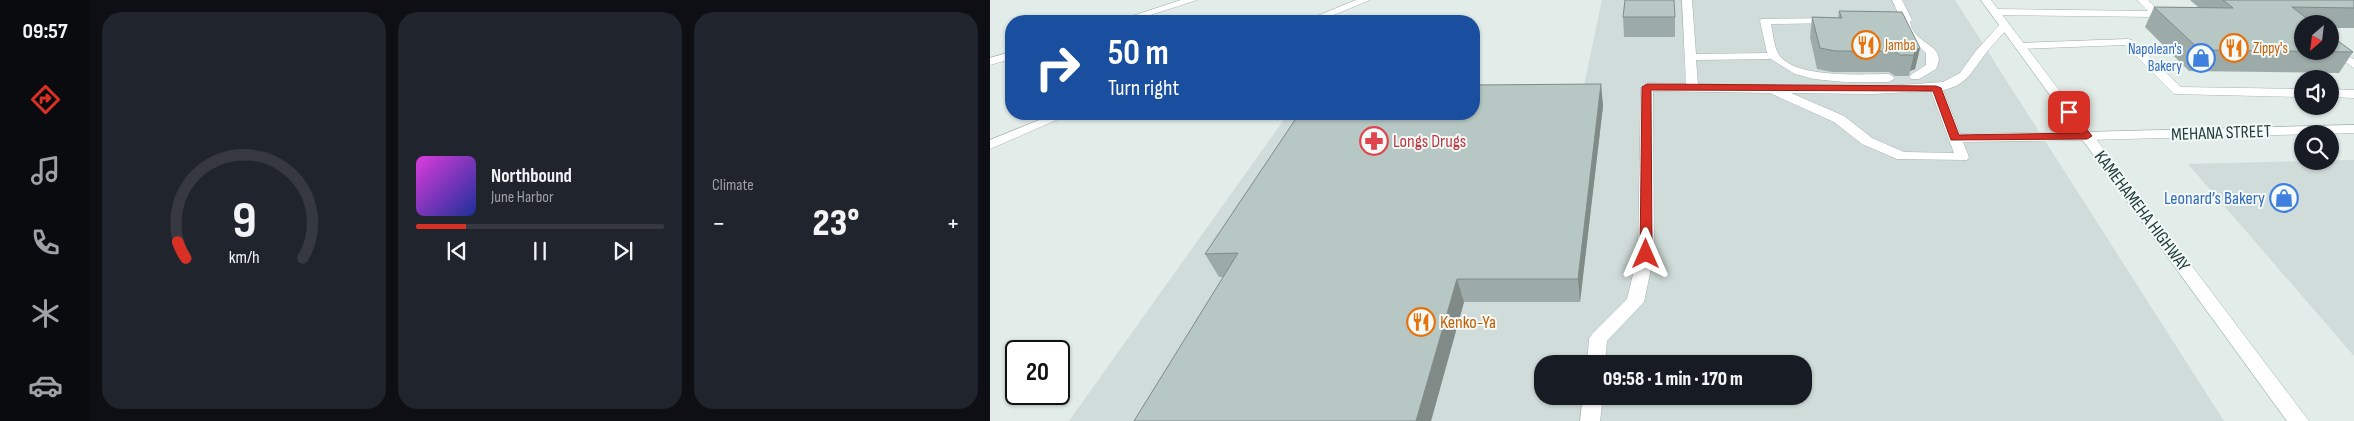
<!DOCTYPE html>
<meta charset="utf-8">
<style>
:root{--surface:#171b24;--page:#20242c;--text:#f1f3f6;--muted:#9ea1a6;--line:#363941;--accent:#d93025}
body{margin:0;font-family:"Sofia Sans Condensed",sans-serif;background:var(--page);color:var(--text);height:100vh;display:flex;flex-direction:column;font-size:19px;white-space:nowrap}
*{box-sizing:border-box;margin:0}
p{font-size:16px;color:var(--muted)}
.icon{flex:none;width:28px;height:28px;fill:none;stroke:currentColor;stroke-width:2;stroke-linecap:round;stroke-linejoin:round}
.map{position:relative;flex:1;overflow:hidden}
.sheet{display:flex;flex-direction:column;gap:12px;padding:12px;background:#0d0f14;width:900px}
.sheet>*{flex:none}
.guide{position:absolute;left:15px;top:15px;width:475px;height:105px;border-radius:20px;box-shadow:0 1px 4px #0004;background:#1a4fa0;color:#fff;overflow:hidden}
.needle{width:32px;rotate:208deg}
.tools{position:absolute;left:1304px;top:15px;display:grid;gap:10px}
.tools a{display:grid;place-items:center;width:45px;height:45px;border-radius:50%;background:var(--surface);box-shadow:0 1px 4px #0004;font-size:25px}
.speed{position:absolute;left:15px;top:340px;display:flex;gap:10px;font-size:25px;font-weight:700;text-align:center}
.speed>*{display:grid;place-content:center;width:65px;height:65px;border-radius:50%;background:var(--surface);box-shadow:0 1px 4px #0004;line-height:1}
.speed .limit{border:2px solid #111;border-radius:8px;background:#fff;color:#111}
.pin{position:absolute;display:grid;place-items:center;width:42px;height:42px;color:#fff;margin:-21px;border-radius:10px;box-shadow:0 2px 8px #0006}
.me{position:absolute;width:55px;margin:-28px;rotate:0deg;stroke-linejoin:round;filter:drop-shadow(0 0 4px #0008)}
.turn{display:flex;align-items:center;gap:18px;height:105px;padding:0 20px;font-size:22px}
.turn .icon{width:65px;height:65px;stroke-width:2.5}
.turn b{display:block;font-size:35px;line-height:42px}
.big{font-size:38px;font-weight:800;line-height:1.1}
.sheet .tile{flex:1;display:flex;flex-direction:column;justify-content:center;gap:8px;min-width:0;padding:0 18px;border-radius:20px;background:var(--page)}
.sheet .dial{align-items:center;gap:0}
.dial svg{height:130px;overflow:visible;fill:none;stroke:var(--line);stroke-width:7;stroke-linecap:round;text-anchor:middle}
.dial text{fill:var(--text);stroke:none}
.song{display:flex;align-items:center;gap:15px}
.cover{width:60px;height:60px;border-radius:8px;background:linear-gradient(135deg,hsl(300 70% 55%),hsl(230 70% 35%))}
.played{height:5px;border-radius:2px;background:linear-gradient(90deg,var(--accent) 20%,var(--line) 20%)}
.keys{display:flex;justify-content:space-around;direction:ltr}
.heat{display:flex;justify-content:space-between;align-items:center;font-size:28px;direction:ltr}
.sheet .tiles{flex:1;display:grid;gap:12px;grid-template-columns:repeat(3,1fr)}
.trip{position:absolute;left:544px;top:355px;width:278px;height:50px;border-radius:20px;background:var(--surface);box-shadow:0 1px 4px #0004;font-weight:800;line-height:50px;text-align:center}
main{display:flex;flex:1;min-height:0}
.tab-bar{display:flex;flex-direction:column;width:90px;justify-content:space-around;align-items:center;background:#090b0e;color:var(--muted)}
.tab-bar .icon{width:35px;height:35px}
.tab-bar .current{color:var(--accent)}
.tab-bar b{font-size:22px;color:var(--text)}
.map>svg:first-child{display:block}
.built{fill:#d0dcd9;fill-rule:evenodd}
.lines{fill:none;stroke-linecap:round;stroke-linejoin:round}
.service-casing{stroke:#a5b4b1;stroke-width:1}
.minor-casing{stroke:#a5b4b1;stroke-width:1}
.secondary-casing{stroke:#a0b8b3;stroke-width:1}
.service{fill:#fff;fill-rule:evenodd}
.minor{fill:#fff;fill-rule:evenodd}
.secondary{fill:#fff;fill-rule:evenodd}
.wall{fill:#9daba8}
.shaded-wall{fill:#808b88}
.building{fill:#b7c7c3;stroke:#808b88}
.route{fill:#d93025;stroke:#8d1f18}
.labels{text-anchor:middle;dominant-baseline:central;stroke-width:4;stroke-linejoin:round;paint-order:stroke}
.far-food-label{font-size:15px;fill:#c56008;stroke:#f3f9f7;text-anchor:start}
.far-shop-label{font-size:15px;fill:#366cbe;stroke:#f3f9f7;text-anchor:end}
.street-label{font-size:18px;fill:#223e3a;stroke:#f3f9f7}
.health-label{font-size:18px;fill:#be3a42;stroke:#f3f9f7;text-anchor:start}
.shop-label{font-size:18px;fill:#366cbe;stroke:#f3f9f7;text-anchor:end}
.food-label{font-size:18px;fill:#c56008;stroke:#f3f9f7;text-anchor:start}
</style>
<main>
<nav class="tab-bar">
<b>09:57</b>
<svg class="icon current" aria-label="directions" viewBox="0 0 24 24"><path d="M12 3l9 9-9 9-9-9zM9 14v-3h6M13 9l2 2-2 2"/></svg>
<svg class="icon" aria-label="music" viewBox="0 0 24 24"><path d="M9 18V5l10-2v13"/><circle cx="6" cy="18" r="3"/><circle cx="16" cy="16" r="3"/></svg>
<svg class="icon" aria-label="phone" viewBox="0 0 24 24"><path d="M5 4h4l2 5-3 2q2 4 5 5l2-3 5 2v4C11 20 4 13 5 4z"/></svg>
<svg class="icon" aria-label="climate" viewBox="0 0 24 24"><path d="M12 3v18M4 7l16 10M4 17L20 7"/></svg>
<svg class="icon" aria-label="car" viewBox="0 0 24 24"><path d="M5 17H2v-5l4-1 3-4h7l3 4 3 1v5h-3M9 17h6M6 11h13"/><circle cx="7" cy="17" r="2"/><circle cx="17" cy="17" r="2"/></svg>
</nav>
<section class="sheet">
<div class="tiles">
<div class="tile dial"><svg viewBox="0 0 100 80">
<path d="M14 69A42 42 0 1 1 86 69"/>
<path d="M14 69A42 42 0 0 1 9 59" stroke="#d93025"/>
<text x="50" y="56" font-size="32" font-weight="700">9</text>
<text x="50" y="72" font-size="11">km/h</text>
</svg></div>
<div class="tile">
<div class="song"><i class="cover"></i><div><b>Northbound</b><p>June Harbor</p></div></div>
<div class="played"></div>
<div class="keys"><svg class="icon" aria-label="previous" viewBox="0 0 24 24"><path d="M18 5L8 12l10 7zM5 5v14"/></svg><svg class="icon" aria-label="pause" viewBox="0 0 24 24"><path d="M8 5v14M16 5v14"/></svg><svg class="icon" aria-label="next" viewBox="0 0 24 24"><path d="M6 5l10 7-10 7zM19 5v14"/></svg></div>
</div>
<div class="tile"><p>Climate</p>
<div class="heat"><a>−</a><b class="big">23°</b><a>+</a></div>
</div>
</div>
</section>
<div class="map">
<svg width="1364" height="421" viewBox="0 0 1364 421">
<rect width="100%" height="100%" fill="#e2ece9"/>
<!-- built -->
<g class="built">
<path d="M612,0H965L1234,421H79L298,114H484L592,95ZM552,364H812V396H552Z"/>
<path d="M1364,160V356L1198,164Z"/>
</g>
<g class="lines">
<defs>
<g id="service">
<path d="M191,0H207L142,21H127Z"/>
<path d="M366,0H380L329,21H315Z"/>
<path d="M692,0H702L706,54L777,53L770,21L771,19L841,18L846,21L845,23L781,24C783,33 784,47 789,55C806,79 873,74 899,74L905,78L899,82H854L824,79L805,74L781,59L706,60L708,84L883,87L953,82L970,73L985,52L1011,23H1019V27C1010,37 1001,46 993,57C981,73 975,86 953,90L970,134L1097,132L1104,136L1097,140L973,142L979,157L977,160L907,159L872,144L844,122L780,93L663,91L664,254L654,302L617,341L615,364H597L599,339L602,334L637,299L648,254L651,87L657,83L696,84ZM941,91L964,153L914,152L882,138L854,116L801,93L883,94Z"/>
<path d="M902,0H912L922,20L920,22C921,25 921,28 923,30C930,45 958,47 946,69L929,79H921L919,76L936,65V53C927,43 911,38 911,23H896L891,20L896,17H910Z"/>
<path d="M1147,0H1158L1172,14L1167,17L1005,15L1000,12L1005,9L1158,11Z"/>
<path d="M1138,39L1142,40L1191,87L1312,89V97L1184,94L1135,45L1030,49L1024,46L1030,43Z"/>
<path d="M21,52V59L0,65V58Z"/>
<path d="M1354,54L1364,59V68L1348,57Z"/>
<path d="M1340,89L1364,90V98L1340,97Z"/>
<path d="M64,114H80L0,149V140Z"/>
<path d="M593,396H613L610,421H590Z"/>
</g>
<path id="minor" d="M1364,125V133L1097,140L1090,136L1097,132Z"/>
<path id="secondary" d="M991,0H1001L1319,421H1297Z"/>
</defs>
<!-- service casing -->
<use href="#service" class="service-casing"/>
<!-- minor casing -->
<use href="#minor" class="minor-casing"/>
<!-- secondary casing -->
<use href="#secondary" class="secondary-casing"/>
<!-- service -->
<use href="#service" class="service"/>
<!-- minor -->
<use href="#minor" class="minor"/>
<!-- secondary -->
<use href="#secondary" class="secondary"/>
</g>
<!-- wall -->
<g class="wall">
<path d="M1200,0H1364V28H1340V24H1312L1363,52L1349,73L1199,71L1155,27L1164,7H1208Z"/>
<path d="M849,11L930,48L925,69L920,71L919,76H905L899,72H842L827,69L820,37L822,17L848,18Z"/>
<path d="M633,17H685V37H634Z"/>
<path d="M611,84L613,106L590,302H474L441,421H144L234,277H229L215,254Z"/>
</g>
<!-- shaded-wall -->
<g class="shaded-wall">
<path d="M930,48L925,69L920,71L925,50Z"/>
<path d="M611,84L613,106L590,302L588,279Z"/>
<path d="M467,279L474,302L441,421H426Z"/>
</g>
<!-- building -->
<g class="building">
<path d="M635,0H684L685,17H633Z"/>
<path d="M1233,0H1364V8L1302,7L1324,24H1312V51H1340V35L1363,52L1210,50L1164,7L1243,8Z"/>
<path d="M849,11L912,12L930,48L925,50L924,55H910L904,51H845L830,48L822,17L852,18Z"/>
<path d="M611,84L588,279H467L426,421H144L248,253L215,254L309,114H484V85Z"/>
</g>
<!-- route -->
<path class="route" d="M657,84L946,86L951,88L969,135L1090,133L1074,112L1079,109L1082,110L1102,136L1097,139L961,140L943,91L661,90L662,254L656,259L650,254L652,87Z"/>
<!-- icons -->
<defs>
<symbol id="restaurant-ring" viewBox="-11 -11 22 22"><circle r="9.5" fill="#f3f9f7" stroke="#e8710a" stroke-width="1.5"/><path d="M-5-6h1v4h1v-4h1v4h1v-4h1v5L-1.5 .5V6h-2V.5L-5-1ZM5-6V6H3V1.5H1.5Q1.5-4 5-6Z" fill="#e8710a"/></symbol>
<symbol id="shop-ring" viewBox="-11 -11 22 22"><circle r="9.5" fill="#f3f9f7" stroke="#3f7fe0" stroke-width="1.5"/><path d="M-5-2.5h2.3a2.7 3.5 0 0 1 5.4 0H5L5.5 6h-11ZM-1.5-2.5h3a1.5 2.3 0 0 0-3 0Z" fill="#3f7fe0"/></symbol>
<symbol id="pharmacy-ring" viewBox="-11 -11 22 22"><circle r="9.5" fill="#f3f9f7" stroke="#e0444e" stroke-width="1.5"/><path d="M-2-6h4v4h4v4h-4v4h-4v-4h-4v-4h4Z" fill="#e0444e"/></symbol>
</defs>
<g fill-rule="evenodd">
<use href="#restaurant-ring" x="860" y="29" width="32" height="32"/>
<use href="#restaurant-ring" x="1228" y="32" width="32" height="32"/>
<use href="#shop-ring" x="1195" y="42" width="32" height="32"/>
<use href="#pharmacy-ring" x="368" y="125" width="32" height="32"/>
<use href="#shop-ring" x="1278" y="182" width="32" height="32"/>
<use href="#restaurant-ring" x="415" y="306" width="32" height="32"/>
</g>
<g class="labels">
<!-- far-food labels -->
<g class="far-food-label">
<text x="895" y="45">Jamba</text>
<text x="1263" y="48">Zippy's</text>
</g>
<!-- far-shop labels -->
<g class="far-shop-label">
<text x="1192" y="49">Napolean's<tspan x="1192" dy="17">Bakery</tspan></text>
</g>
<!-- street labels -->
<g class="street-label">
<text transform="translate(1231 133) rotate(-2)">MEHANA STREET</text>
<text transform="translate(1152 211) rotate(53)">KAMEHAMEHA HIGHWAY</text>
</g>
<!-- health labels -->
<g class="health-label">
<text x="403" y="141">Longs Drugs</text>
</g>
<!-- shop labels -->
<g class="shop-label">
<text x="1275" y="198">Leonard’s Bakery</text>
</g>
<!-- food labels -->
<g class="food-label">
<text x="450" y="322">Kenko-Ya</text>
</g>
</g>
</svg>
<div class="tools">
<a><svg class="needle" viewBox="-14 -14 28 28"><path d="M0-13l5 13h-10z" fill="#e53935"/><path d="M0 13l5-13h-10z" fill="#9ea1a6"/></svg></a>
<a><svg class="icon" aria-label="sound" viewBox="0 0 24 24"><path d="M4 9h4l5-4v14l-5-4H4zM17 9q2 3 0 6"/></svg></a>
<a><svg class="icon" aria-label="search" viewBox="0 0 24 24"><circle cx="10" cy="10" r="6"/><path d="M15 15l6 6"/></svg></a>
</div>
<div class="speed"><div class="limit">20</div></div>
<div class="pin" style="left:1079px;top:112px;background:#d93025"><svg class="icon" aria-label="arrive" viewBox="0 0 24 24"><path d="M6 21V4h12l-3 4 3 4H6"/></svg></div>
<svg class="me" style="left:656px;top:254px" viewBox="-20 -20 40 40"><path d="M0-17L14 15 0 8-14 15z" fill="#d93025" stroke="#fff" stroke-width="4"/></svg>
<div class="trip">09:58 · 1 min · 170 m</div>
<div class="guide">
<div class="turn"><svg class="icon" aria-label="right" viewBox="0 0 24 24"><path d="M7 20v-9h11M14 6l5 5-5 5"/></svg><div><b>50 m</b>Turn right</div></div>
</div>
</div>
</main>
